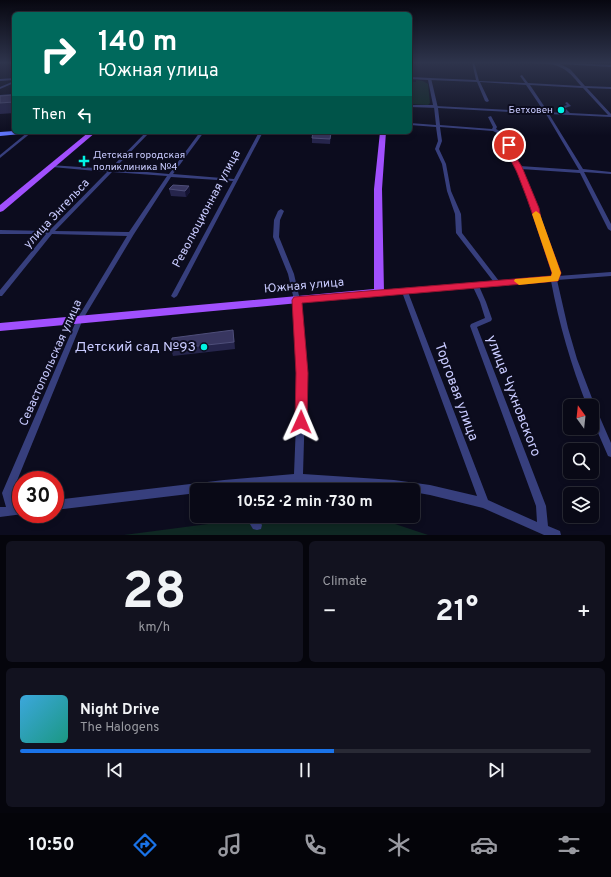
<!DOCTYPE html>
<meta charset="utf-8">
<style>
:root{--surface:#090916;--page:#12121f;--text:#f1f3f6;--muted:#999aa1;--line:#292a35;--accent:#1a73e8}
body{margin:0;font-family:Overpass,sans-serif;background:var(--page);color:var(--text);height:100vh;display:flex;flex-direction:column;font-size:15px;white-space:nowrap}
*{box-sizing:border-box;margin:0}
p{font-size:13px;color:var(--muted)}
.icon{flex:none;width:22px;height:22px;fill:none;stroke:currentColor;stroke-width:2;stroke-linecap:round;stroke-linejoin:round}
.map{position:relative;height:535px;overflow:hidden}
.sheet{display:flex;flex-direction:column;gap:6px;padding:6px;background:#05050c;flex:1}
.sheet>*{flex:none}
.hud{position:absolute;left:12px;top:12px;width:400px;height:122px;border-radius:6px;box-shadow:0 2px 6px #0003,0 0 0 1px var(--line);background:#00695c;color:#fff;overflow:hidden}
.needle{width:26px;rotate:345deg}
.tools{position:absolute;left:563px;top:399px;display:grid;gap:8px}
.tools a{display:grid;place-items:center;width:36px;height:36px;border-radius:6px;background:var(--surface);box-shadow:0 2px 6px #0003,0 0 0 1px var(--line);font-size:20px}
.speed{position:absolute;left:12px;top:471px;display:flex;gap:8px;font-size:20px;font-weight:700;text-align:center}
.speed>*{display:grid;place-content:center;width:52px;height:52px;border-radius:50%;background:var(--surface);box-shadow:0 2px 6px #0003,0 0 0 1px var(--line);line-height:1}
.speed .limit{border:6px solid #d22;background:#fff;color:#111}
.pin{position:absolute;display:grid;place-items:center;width:34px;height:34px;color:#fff;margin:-17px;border:2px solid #fff;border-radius:50%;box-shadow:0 1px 4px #0007}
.me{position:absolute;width:44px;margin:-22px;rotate:1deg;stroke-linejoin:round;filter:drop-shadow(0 0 3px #0008)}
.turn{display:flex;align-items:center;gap:14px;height:84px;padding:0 20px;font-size:18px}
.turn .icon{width:52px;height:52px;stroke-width:2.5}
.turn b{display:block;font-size:28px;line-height:34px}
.then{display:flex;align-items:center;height:38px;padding:0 20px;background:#0003;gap:8px;font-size:15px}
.big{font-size:30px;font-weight:700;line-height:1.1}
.sheet .widget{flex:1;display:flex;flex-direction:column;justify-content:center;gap:6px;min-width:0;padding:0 14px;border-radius:6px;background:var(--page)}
.sheet .dial{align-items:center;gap:0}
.dial b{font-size:52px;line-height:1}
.song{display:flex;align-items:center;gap:12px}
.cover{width:48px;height:48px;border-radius:6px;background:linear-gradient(135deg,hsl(200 70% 55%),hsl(170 70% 35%))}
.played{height:4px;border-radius:2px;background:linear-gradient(90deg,var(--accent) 55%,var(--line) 55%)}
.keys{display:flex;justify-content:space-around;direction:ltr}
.heat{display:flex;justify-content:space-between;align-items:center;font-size:22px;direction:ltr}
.sheet .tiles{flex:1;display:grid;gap:6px;grid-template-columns:1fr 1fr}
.widget:last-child{grid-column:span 2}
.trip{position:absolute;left:190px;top:483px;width:230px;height:40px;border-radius:6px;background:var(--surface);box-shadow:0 2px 6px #0003,0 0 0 1px var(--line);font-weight:700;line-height:40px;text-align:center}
.dock{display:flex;height:64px;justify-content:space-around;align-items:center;background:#040409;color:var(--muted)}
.dock .icon{width:28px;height:28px}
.dock .current{color:var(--accent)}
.dock b{font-size:18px;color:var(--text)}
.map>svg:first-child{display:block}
.green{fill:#0f2823}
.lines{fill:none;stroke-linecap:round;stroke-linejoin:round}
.minor{fill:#373f7d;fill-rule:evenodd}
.tertiary{fill:#373f7d;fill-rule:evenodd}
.secondary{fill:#6076fe;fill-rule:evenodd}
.primary{fill:#a150fe;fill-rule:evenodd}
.wall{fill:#26254c}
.shaded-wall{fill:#141332}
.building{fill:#383660;stroke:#4e4e79}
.route{fill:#e11d48;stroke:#92132f}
.slow{fill:#f59e0b}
.poi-dot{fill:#01f3e4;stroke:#0c0c1e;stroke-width:1.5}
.labels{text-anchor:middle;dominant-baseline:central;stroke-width:4;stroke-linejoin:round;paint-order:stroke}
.far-poi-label{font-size:10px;fill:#c9cbff;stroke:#0c0c1e;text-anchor:end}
.street-label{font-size:12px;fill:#c9cbff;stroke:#0c0c1e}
.near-poi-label{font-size:14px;fill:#c9cbff;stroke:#0c0c1e;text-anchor:end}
.near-street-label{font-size:14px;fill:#c9cbff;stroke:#0c0c1e}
</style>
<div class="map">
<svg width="611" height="535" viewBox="0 0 611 535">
<rect width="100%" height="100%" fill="#0c0c1e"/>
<!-- green -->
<g class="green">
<path d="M416,80L423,81L428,84L430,103L428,105L410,104V82H416Z"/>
<path d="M269,516H371L428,535H124Z"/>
</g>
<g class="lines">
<!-- minor -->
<g class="minor">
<path d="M472,62H474L479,81L525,83L520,76L522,75L528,83L581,86C571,74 564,65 547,64C541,63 533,64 528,62H551L611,65V67L560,64L570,69L585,86L611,87V89L587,88L611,114V117L549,114L583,169L611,172V174L584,172L611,224V231L608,229L580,173L521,169L538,208L559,273L558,276L611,272V276L557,280L568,328L577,359L595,406L611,443V457L608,456L592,419V406H587C571,365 559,324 551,281L479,286L486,302L492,319L491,321L477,327L546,506L548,526L560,531L561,535H544L483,508L430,495L413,492V490H397L298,482L221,490H197V493L55,510V500L224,480L294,474L298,373L294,300L288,274L273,237L274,220L278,211L281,209L284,211L280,220L279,237L294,274L300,300L306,373L303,474L394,480L430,485L477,496L402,292L379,294L376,292L379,290L493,281L456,233L455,214L447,191L442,164L435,149L438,141L436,127L410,125V123L436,125L434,107L436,106L566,113L561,107L567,105L565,103L567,102L571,106L565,108L570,113L608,115L583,88L530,85L546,109L544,110H543L526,85L480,82L489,101L487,102L485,101L477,82L430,80L428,79L430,78L476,80ZM438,108L546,114L579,170L520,166L513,154L511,145L505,134L496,129L497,127L491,116L488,117L493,127L492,129L440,125ZM440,127L493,131L501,135L507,145L509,154L516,167L532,208L553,273L552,277L499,281L462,233L461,214L451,191L446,164L439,149L442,141ZM473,287L480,302L485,318L471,324L470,326L536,506L537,522L488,500L408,292Z"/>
<path d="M14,78V80L0,81V79Z"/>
<path d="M14,81V83L0,89V87Z"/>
<path d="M14,94V96L0,97V95Z"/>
<path d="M28,132H32L0,158V155Z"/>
<path d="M146,132L149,133L114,169L169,174L200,132H204L173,174L234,179L259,132H263L177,296L174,298L171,296L233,181L171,177L134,234L83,319L12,493L15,506L21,505V514H23L0,517V507H6L2,493L77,319L127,236L52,234L2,296H0V290L46,234H0V230L49,231L107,172L52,167H50V165L110,169ZM112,172L167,176L129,232L55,231Z"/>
<path d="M245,516H256L262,525L261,529L257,530L253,529Z"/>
</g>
<!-- tertiary -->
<path class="tertiary" d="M410,77L431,78L438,108L410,107V105H433L428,80L410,79Z"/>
<!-- secondary -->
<path class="secondary" d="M14,131L24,132L21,134L0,136V132Z"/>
<!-- primary -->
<g class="primary">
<path d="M89,132H96L3,211L0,212V205Z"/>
<path d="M380,132H386L382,189L384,292L383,295L0,331V323L374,289V189Z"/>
</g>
</g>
<!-- wall -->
<g class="wall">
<path d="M14,95V113L0,114V96Z"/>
<path d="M331,133L330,144L312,143V138Z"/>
<path d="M189,186L190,192L186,197L171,196L169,189Z"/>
<path d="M234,337L235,349L173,356L171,349Z"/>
</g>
<!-- shaded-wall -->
<path class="shaded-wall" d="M189,186L190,192L186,197L185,191Z"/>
<!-- building -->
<g class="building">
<path d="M14,95V102L0,103V96Z"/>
<path d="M313,132L331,133L330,139L312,138Z"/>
<path d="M173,185L189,186L185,191L169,189Z"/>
<path d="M233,330L234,342L171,349L172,338Z"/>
</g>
<!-- sky -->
<linearGradient id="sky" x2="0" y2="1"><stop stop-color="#070710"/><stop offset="0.46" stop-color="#2e344c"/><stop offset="1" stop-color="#2e344c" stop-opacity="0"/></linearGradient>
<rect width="611" height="136" fill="url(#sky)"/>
<!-- route -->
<path class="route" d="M507,144L513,145L514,154L522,167L539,208L541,219L561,273L558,281L302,303L308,373L307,422L306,426L301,427L297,426L295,422L296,373L292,300L294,297L551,276L552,273C541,240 531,207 518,175C515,166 505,154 507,144Z"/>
<!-- slow -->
<path class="slow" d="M536,211L540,214L561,273L558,281L519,285L514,281L515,279L551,276L552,273L532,214Z"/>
<!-- markers -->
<g class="poi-dot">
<circle cx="561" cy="110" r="4"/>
<path d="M82 155h4v4h4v4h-4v4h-4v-4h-4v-4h4z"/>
<circle cx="204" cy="347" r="4"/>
</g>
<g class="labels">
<!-- far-poi labels -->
<g class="far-poi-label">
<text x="553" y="110">Бетховен</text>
<text x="93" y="155" text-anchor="start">Детская городская<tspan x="93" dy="12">поликлиника №4</tspan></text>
</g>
<!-- street labels -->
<g class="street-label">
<text transform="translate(207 209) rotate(-62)">Революционная улица</text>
<text transform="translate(57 214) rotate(-47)">улица Энгельса</text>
<text transform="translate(304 286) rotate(-5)">Южная улица</text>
<text transform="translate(51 363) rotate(-66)">Севастопольская улица</text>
</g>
<!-- near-poi labels -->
<g class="near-poi-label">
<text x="196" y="347">Детский сад №93</text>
</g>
<!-- near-street labels -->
<g class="near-street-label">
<text transform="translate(456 392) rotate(70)">Торговая улица</text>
<text transform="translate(513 396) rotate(69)">улица Чухновского</text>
</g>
</g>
</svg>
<div class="tools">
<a><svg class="needle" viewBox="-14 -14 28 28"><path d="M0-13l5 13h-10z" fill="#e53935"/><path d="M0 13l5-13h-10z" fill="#999aa1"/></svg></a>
<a><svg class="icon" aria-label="search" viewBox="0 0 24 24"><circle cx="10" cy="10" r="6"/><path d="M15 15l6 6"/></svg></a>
<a><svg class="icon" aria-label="layers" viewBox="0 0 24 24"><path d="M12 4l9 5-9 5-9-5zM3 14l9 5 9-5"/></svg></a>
</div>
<div class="speed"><div class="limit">30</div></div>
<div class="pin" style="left:509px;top:145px;background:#d93025"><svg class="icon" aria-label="arrive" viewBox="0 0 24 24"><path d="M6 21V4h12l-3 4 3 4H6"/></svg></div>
<svg class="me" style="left:301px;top:422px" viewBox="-20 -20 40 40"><path d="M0-17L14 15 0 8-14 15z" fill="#e11d48" stroke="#fff" stroke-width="4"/></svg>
<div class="trip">10:52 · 2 min · 730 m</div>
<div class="hud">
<div class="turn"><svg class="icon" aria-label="right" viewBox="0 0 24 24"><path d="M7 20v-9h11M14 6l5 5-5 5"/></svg><div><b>140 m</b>Южная улица</div></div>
<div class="then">Then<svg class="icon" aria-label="left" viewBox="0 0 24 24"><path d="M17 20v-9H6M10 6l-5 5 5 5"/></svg></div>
</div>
</div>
<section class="sheet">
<div class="tiles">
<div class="widget dial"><b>28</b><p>km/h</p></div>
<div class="widget"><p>Climate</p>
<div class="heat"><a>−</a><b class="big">21°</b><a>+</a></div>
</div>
<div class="widget">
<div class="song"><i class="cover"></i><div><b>Night Drive</b><p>The Halogens</p></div></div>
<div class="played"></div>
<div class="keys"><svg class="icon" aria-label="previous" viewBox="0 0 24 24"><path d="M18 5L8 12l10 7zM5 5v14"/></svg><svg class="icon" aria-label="pause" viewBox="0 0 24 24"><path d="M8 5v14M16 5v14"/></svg><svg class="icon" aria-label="next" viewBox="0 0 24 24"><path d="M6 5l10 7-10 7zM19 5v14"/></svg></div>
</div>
</div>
</section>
<nav class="dock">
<b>10:50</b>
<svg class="icon current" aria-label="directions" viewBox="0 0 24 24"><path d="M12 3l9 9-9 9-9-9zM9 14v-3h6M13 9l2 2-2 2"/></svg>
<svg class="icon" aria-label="music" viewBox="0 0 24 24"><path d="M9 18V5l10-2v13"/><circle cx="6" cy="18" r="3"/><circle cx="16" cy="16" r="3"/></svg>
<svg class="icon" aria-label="phone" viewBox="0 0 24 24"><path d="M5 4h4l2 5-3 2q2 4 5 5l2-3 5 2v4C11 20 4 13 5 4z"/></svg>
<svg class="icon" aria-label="climate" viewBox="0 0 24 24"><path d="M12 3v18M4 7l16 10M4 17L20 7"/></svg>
<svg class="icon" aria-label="car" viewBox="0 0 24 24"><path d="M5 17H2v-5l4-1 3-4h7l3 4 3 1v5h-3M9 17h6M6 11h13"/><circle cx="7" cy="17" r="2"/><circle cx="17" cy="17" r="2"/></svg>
<svg class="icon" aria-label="filters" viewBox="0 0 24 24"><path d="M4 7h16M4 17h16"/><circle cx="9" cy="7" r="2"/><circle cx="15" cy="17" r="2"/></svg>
</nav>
